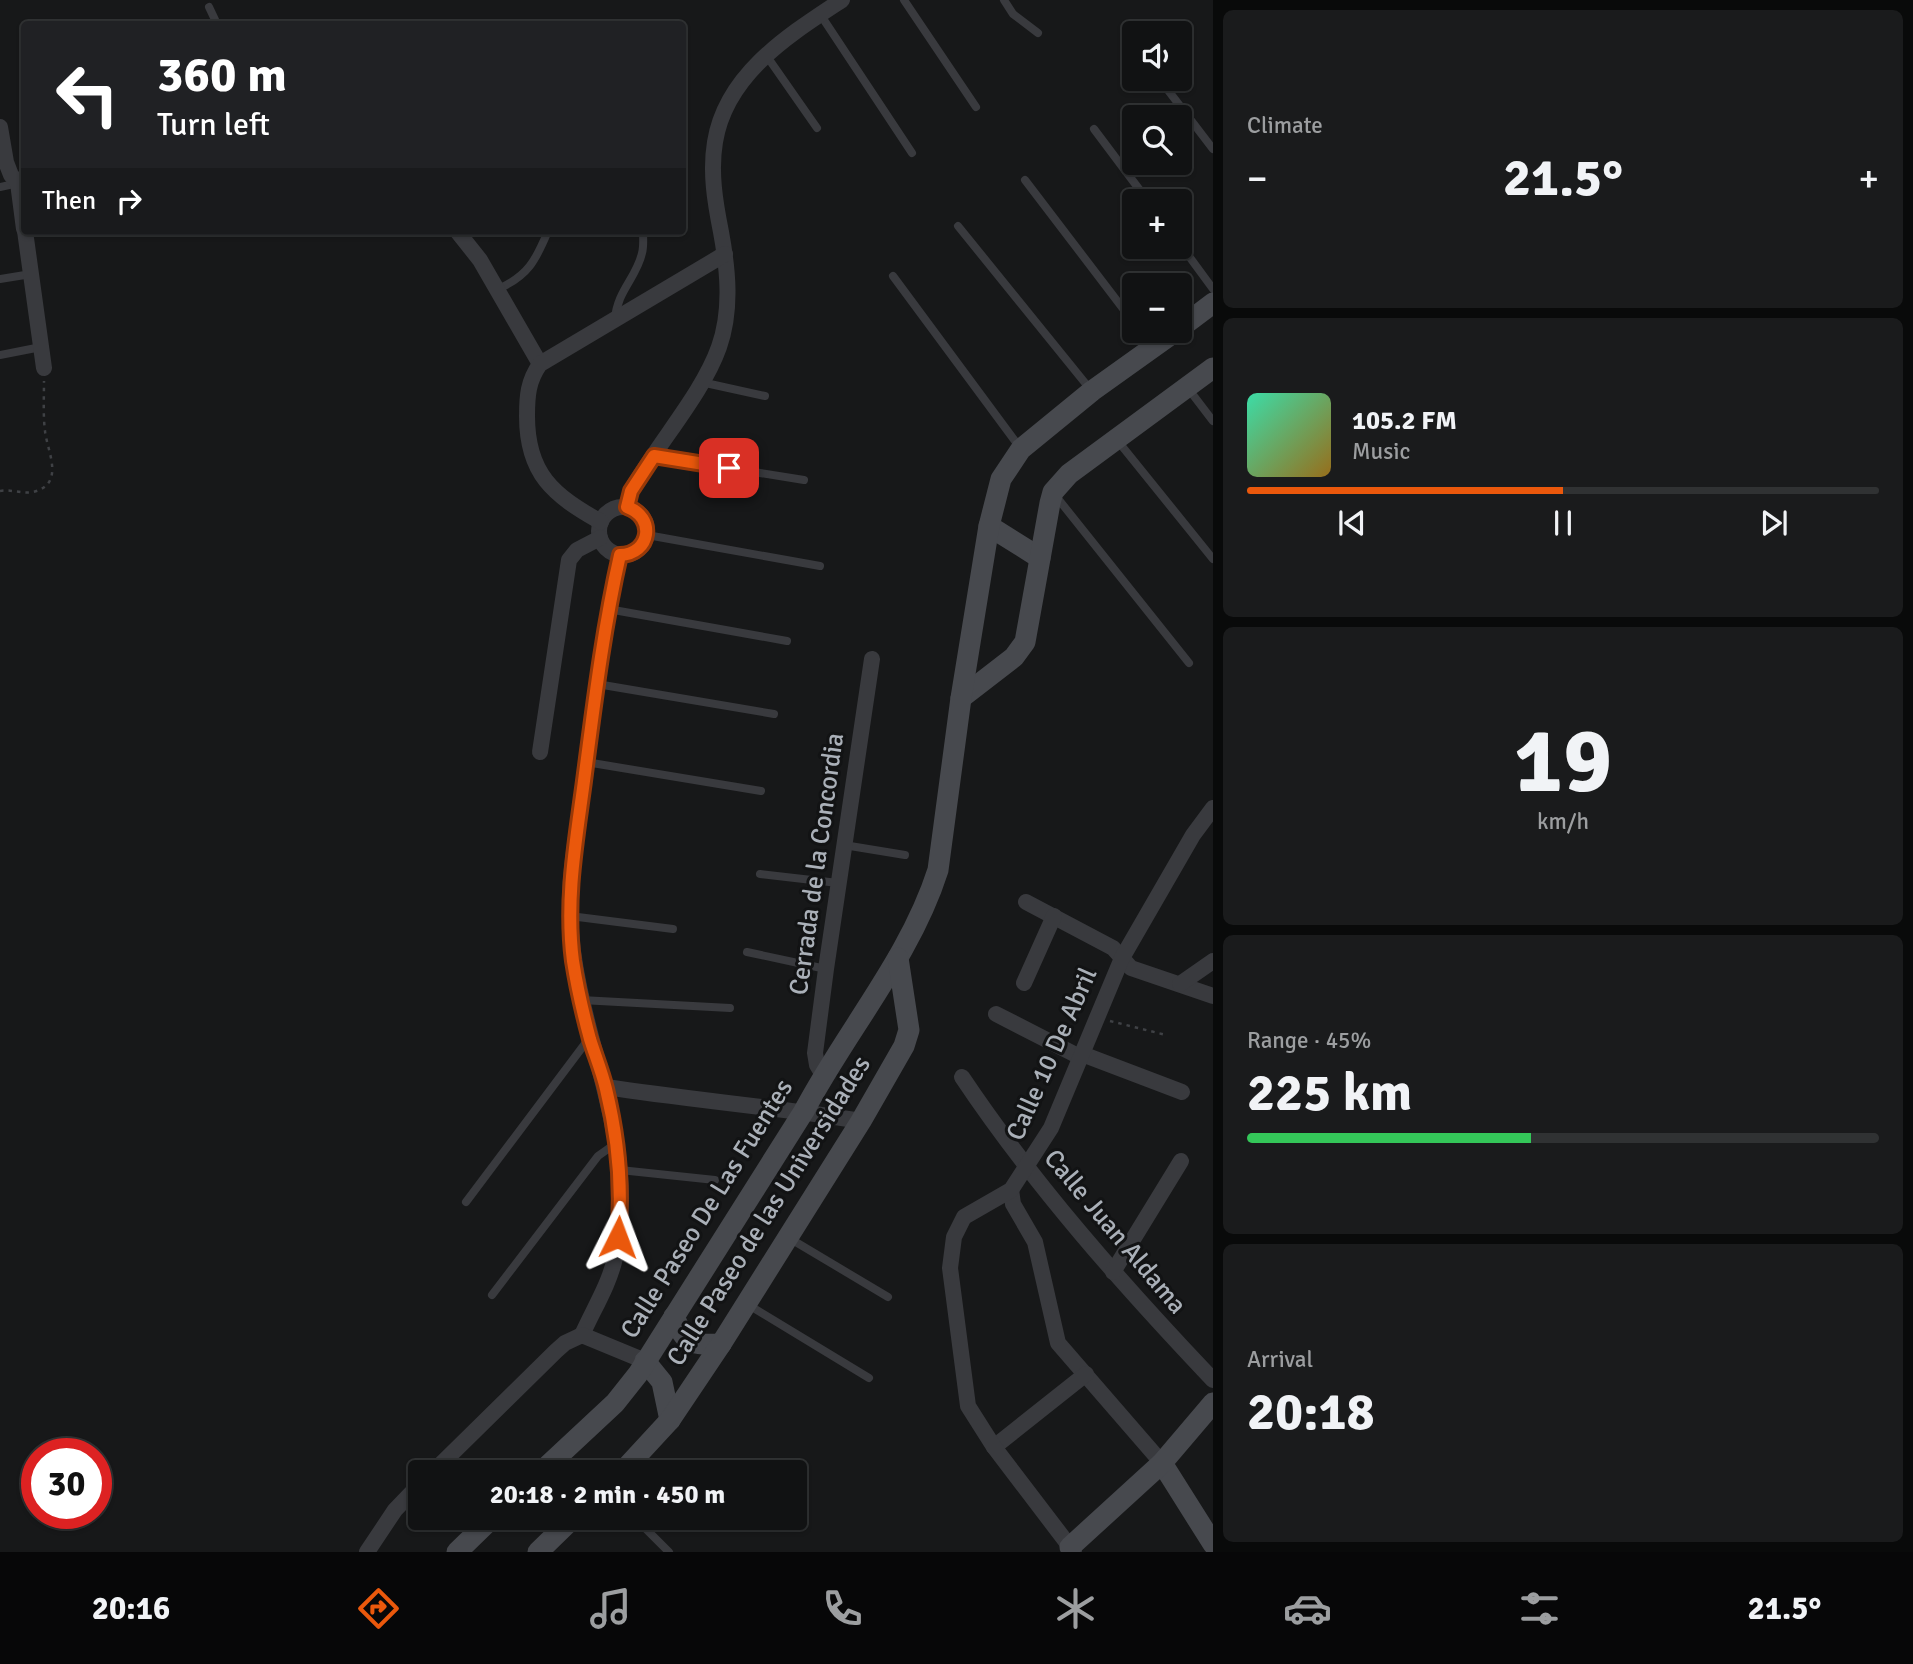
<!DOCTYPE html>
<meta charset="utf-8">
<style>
:root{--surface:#111213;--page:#1a1b1c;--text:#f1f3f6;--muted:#9c9ea0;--line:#303233;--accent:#ea580c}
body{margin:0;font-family:Signika,sans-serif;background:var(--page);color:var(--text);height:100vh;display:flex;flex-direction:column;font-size:26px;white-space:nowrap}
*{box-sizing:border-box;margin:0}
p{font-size:23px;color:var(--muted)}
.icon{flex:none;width:38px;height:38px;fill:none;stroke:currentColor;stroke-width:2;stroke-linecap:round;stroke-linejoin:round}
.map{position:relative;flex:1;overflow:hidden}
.sheet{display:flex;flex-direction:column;gap:10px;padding:10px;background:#090a0a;width:700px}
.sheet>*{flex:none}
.banner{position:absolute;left:21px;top:21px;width:665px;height:214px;border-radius:7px;box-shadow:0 2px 5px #0004,0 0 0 2px var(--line);background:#202124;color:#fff;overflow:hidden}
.buttons{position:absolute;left:1122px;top:21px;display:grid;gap:14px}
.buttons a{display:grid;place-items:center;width:70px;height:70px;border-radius:7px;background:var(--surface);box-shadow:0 2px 5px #0004,0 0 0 2px var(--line);font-size:35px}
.speed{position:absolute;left:21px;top:1438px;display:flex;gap:14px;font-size:35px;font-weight:700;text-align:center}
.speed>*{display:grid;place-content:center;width:91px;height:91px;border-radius:50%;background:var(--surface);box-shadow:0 2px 5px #0004,0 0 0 2px var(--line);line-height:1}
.speed .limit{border:10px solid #d22;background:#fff;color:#111}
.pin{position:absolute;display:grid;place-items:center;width:60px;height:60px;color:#fff;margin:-30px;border-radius:14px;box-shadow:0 4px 10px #0006}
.me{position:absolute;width:77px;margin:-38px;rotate:3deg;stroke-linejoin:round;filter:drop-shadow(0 0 5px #0008)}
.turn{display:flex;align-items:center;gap:24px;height:147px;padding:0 21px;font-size:32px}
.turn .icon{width:91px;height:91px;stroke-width:2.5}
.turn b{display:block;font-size:49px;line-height:60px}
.then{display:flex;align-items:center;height:66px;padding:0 21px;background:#0003;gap:14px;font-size:26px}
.big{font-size:52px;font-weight:700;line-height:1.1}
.sheet .card{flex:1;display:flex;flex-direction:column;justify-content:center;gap:10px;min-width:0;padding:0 24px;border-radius:10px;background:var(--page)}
.sheet .dial{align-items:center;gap:0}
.dial b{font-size:91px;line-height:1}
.song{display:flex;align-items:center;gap:21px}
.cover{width:84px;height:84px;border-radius:10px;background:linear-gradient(135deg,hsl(160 70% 55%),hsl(40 70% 35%))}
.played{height:7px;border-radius:4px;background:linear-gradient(90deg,var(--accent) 50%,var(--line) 50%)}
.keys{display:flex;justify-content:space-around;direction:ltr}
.heat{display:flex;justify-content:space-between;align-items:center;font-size:38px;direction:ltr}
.charge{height:10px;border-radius:5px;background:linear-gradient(90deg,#34c759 45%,var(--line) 0)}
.trip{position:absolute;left:408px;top:1460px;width:399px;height:70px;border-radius:7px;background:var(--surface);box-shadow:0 2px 5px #0004,0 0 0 2px var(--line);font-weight:700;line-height:70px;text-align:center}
.tabs{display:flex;height:112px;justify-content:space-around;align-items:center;background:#070708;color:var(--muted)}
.tabs .icon{width:49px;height:49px}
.tabs .selected{color:var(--accent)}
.tabs b{font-size:32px;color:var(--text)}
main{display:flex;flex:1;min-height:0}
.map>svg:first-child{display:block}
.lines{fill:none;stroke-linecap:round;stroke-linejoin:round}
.path{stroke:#3f4145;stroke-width:2.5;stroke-dasharray:3.5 5;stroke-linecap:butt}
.lane{stroke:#393a3e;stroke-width:8}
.street{stroke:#393a3e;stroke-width:16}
.secondary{stroke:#47494e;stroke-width:21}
.route-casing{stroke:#983908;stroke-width:18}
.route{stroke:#ea580c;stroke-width:12}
.labels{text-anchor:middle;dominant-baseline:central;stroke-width:6;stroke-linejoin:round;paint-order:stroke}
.street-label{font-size:26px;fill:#aab0b8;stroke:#121314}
</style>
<main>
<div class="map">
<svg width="1213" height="1552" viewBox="0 0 1213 1552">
<rect width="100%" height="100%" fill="#171819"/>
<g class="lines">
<!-- path -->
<g class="path">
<path d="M0,491C11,489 22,494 33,492C66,484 47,451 45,431C43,415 44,398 44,381"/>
<path d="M1110,1021L1166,1035"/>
</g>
<!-- lane -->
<g class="lane">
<path d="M904,0L976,107"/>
<path d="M1004,0L1013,14L1038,33"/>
<path d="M209,7L217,24"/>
<path d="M820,14L912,153"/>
<path d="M766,55L817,128"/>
<path d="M1161,81L1213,149"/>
<path d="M1094,129L1148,201"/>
<path d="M1025,180L1134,323"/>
<path d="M0,187L18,183"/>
<path d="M958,226L1090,389"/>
<path d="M1180,244L1213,289"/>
<path d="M893,276L1021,449"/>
<path d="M0,279L31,274"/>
<path d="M498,289C528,276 536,260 548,231"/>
<path d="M615,319C617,291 637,277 642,253C644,246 643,238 643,231"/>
<path d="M1140,331L1151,346"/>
<path d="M0,355L41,347"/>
<path d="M701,382L765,396"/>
<path d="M1187,387L1213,421"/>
<path d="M1117,440L1213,559"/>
<path d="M654,456L804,480"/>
<path d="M1055,495L1189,663"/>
<path d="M647,535L820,566"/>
<path d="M608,609L787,641"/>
<path d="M597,684L774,714"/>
<path d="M586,762L761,791"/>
<path d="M844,845L905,855"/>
<path d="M760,874L838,883"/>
<path d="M570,916L673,929"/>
<path d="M747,952L826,969"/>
<path d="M581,1000L730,1008"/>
<path d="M620,1170L715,1180"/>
<path d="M466,1202L590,1037"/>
<path d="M789,1238L888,1297"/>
<path d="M492,1295L598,1156L615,1144"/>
<path d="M747,1304L869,1378"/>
<path d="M634,1517L669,1552"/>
</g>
<!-- street -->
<g class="street">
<path d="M0,127L6,162L11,175L18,183L24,229"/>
<path d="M25,231L44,368"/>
<path d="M457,231L480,260L540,364"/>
<circle cx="623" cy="531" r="24"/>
<path d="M627,507C629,488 643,472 653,456C675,423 706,384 719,347C732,310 728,270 721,232C715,202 710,172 715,142C726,74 789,35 842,0"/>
<path d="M601,522C553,495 527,474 527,416C527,396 528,381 540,364L725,254"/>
<path d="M540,752L569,560L577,550L600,538"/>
<path d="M1026,902L1113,948L1131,968L1213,996"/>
<path d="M1024,983L1054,916"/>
<path d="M1180,984L1213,961"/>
<path d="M996,1014L1080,1057"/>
<path d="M1082,1054L1182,1092"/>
<path d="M823,1075L817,1065L815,1053L826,969L872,659"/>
<path d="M962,1077C1035,1186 1123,1285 1213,1380"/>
<path d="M606,1087C691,1100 776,1107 861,1121"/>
<path d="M1011,1190L1013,1204L1035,1242L1058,1343L1162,1463"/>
<path d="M1113,1272L1181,1161"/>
<path d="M582,1335C593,1310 609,1285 615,1258C641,1140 575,1034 570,918C568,875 578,829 583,786C593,709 603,631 620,555"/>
<path d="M994,1447L1086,1374"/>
<path d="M433,1472L556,1351L565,1343L582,1335L645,1361"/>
<path d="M367,1552L395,1510L420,1484"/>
<path d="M1074,1552L994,1447L968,1406L950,1268L954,1237L964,1217L1011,1190L1051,1128L1122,958L1193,835L1213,808"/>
</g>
<!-- secondary -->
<g class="secondary">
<path d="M1180,328L1213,303"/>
<path d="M989,526L1040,558"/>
<path d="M961,698L1014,657L1025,642L1050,503L1053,492L1069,474L1213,368"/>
<path d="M674,1316C685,1345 692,1345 721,1344"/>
<path d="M645,1361L662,1382L670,1420"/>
<path d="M1162,1463L1213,1544"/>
<path d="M541,1472L615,1403L638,1374L804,1111C846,1031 910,958 938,870L961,698L989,526L1001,479L1021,449L1092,391L1176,331"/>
<path d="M622,1472L670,1420L721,1344L861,1121L904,1046L909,1030L898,958"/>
<path d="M1070,1547L1162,1463L1213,1403"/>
<path d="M457,1552L493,1517"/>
<path d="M538,1552L574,1517"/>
</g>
</g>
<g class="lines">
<defs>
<path id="route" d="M618,1237C623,1186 618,1138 606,1089C602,1072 595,1055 590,1039C583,1013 577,987 573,961C565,900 576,841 584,781C594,705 603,630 620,555C651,554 656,517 627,507L631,491L654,456L729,468"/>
</defs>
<!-- route casing -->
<use href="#route" class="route-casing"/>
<!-- route -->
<use href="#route" class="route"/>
</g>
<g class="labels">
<!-- street labels -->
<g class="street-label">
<text transform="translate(817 864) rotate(-82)">Cerrada de la Concordia</text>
<text transform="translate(1052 1054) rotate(-66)">Calle 10 De Abril</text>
<text transform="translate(707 1209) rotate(-58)">Calle Paseo De Las Fuentes</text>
<text transform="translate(769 1211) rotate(-58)">Calle Paseo de las Universidades</text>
<text transform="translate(1115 1232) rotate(50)">Calle Juan Aldama</text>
</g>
</g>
</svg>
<div class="buttons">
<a><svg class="icon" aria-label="sound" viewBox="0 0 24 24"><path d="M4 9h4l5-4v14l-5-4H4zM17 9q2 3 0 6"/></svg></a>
<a><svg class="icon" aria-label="search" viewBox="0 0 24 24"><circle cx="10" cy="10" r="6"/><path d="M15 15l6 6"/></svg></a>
<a>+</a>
<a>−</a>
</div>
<div class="speed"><div class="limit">30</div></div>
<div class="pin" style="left:729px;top:468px;background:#d93025"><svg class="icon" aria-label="arrive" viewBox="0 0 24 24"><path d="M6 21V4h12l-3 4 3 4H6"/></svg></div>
<svg class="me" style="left:618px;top:1237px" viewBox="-20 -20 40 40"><path d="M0-17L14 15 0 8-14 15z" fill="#ea580c" stroke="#fff" stroke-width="4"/></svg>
<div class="trip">20:18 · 2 min · 450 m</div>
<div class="banner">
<div class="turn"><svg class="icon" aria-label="left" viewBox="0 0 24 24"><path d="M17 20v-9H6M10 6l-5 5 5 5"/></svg><div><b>360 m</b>Turn left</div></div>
<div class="then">Then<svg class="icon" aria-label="right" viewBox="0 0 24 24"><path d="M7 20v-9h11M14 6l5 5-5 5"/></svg></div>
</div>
</div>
<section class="sheet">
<div class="card"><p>Climate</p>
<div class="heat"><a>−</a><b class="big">21.5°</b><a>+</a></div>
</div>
<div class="card">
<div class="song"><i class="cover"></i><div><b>105.2 FM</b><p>Music</p></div></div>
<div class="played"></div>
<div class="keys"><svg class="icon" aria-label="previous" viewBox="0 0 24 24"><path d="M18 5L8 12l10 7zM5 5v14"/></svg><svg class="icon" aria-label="pause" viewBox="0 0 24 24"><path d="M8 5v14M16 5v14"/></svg><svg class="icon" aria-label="next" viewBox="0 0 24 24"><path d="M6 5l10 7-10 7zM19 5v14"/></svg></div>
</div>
<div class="card dial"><b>19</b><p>km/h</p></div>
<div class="card"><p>Range · 45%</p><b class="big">225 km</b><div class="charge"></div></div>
<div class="card"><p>Arrival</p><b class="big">20:18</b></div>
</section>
</main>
<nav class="tabs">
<b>20:16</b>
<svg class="icon selected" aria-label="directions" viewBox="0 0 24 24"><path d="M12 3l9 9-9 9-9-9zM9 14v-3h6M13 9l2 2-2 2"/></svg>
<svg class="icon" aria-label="music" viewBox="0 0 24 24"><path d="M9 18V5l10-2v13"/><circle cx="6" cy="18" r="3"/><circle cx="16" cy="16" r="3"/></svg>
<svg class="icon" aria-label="phone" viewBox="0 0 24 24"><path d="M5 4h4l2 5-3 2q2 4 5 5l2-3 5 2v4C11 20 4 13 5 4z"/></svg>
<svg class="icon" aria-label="climate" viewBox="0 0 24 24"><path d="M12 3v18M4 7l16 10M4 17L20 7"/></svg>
<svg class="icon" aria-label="car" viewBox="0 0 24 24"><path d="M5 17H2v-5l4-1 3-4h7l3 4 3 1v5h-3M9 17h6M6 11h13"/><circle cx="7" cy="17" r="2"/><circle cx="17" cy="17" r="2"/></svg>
<svg class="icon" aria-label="filters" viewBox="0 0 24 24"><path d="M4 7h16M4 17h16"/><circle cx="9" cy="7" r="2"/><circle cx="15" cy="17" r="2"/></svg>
<b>21.5°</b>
</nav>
